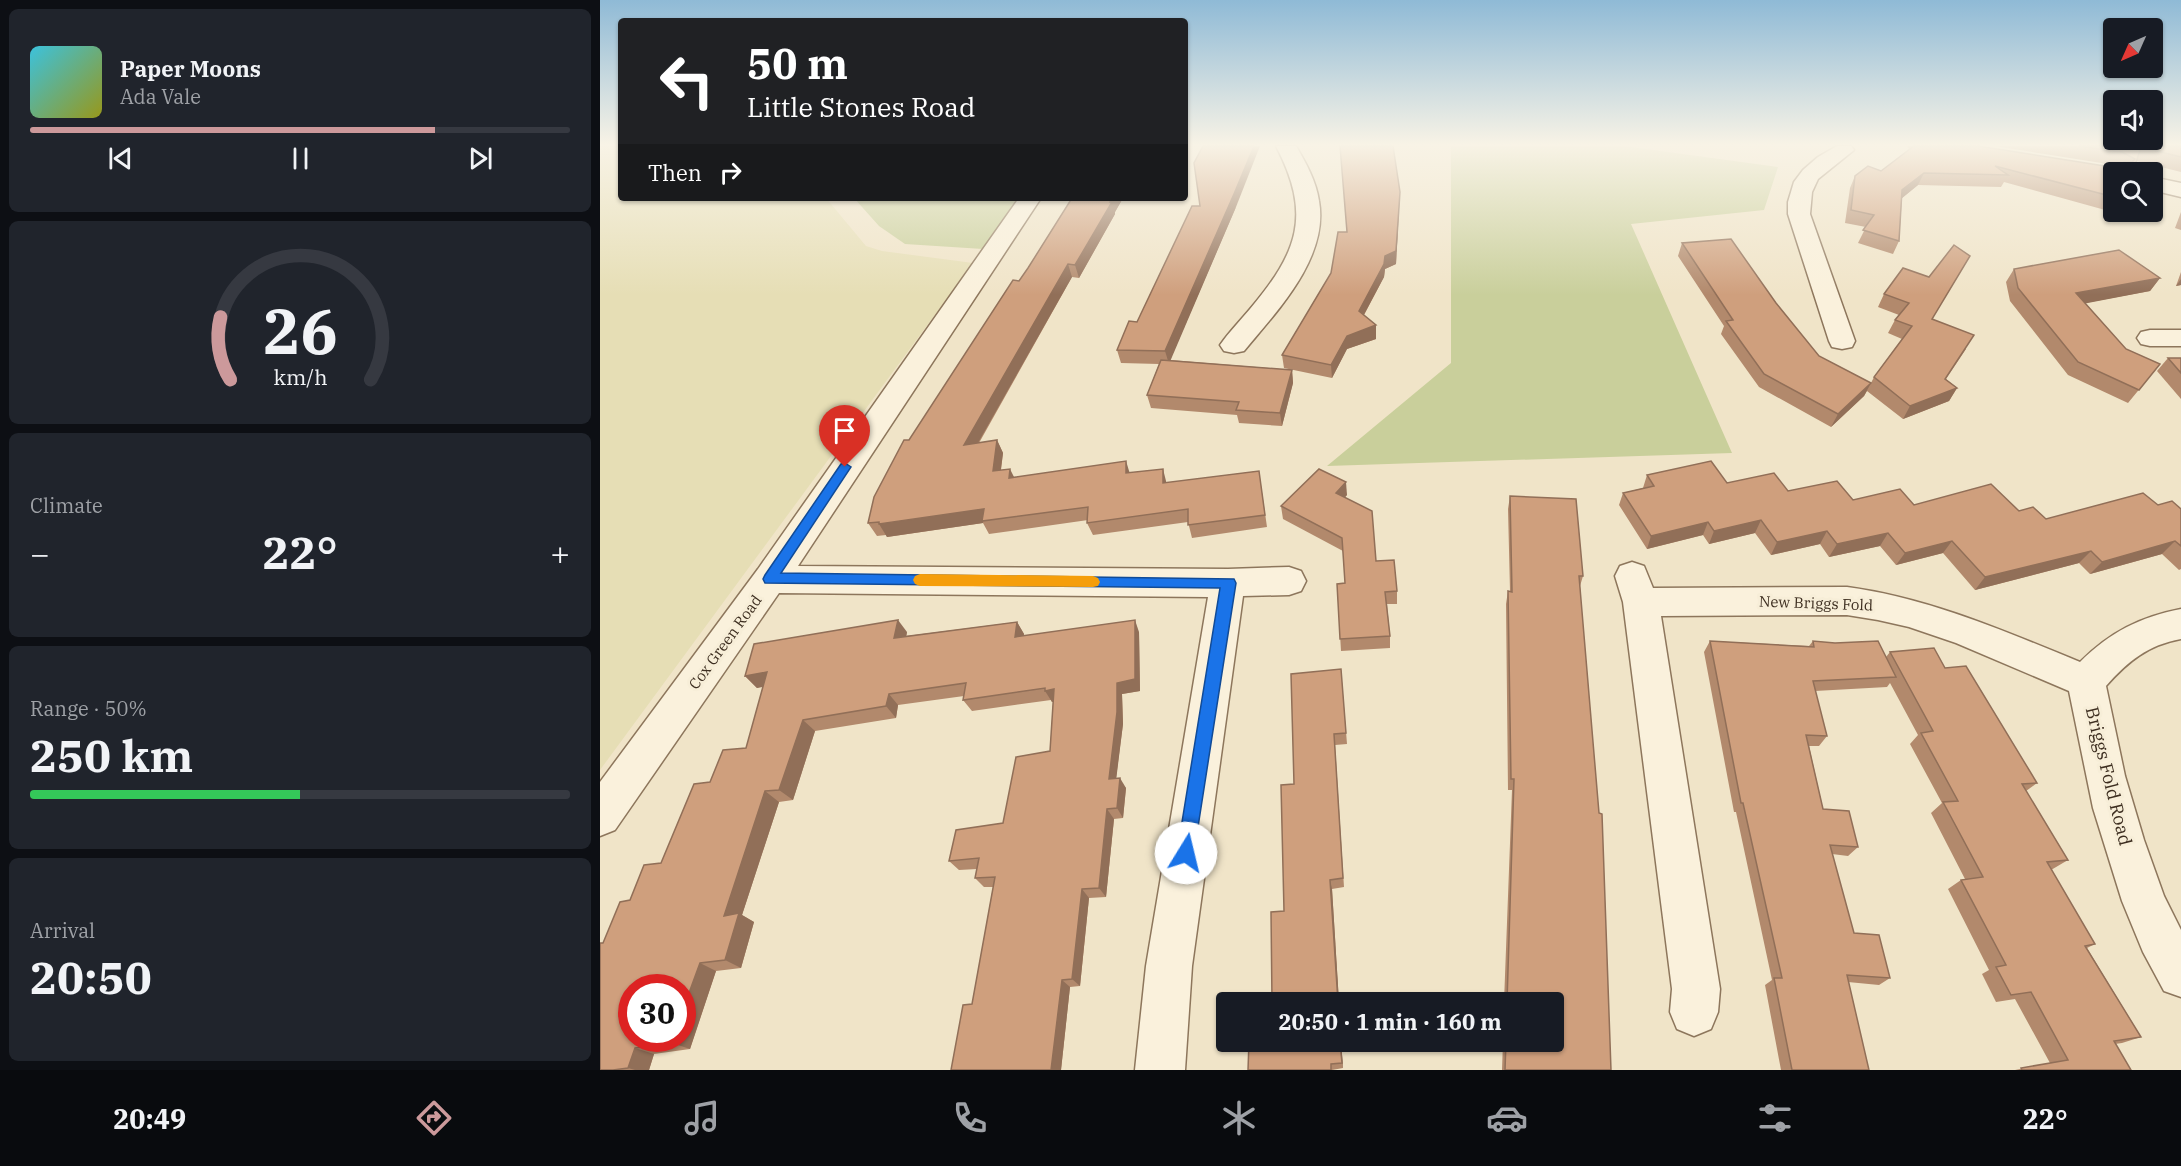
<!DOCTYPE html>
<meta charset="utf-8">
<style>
:root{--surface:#171b24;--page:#20242c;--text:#f1f3f6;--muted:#9ea1a6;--line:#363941;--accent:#cc999b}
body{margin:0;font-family:"IBM Plex Serif",serif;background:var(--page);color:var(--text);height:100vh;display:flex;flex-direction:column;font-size:22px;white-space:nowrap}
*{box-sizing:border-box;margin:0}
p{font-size:20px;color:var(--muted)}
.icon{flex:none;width:33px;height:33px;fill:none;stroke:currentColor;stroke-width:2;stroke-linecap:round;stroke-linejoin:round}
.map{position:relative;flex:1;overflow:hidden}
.details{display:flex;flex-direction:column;gap:9px;padding:9px;background:#0d0f14;width:600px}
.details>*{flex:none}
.top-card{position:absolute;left:18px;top:18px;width:570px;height:183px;border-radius:6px;box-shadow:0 2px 4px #0004;background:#202124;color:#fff;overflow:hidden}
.needle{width:39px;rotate:225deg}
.tools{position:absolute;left:1503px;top:18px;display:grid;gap:12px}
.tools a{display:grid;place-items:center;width:60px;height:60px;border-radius:6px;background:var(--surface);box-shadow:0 2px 4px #0004;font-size:30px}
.speed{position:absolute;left:18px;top:974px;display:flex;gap:12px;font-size:30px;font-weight:700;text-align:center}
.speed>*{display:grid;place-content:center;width:78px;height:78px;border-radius:50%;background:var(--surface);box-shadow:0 2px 4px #0004;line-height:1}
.speed .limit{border:9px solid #d22;background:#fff;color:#111}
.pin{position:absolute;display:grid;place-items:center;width:51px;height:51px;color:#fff;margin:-62px -26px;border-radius:50% 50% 50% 0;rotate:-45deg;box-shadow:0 0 6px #0007}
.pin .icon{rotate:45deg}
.me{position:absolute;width:66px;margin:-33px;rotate:9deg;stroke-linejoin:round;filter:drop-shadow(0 0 4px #0008)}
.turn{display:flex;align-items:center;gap:21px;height:126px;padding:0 30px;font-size:27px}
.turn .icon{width:78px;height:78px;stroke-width:2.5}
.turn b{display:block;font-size:42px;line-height:51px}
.then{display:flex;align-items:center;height:57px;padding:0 30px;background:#0003;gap:12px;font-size:22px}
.big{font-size:45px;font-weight:800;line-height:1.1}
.details .card{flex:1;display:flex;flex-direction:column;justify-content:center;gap:9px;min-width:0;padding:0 21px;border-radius:9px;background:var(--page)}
.details .dial{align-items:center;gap:0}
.dial svg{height:156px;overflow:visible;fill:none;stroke:var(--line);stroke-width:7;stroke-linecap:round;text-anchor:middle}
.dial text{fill:var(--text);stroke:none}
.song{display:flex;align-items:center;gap:18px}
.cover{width:72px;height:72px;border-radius:9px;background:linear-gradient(135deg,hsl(190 70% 55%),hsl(60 70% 35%))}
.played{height:6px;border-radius:3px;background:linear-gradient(90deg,var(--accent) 75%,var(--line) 75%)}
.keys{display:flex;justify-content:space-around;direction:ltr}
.heat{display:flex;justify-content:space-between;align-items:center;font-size:33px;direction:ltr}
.charge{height:9px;border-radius:4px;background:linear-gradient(90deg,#34c759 50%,var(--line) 0)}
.trip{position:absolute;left:616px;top:992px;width:348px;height:60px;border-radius:6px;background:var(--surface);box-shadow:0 2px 4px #0004;font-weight:800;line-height:60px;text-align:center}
.menu{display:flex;height:96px;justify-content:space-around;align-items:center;background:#090b0e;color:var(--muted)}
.menu .icon{width:42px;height:42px}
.menu .on{color:var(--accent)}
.menu b{font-size:27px;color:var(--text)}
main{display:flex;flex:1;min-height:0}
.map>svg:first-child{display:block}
.farmland{fill:#e6deb5}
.green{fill:#c9cf9b}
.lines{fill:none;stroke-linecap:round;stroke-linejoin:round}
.minor-casing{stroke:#8d765c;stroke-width:3}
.minor{fill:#faf1dc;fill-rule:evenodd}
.wall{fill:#b2896c}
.shaded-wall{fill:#916f58}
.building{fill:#cf9f7d;stroke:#916f58;stroke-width:1.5}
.route{fill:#1a73e8;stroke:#114b97;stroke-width:1.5}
.slow{fill:#f59e0b}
.labels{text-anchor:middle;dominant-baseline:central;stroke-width:6;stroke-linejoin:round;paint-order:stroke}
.street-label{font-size:15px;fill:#3d2e20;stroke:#f7eed8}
.near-street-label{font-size:18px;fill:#3d2e20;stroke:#f7eed8}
</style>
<main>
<section class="details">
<div class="card">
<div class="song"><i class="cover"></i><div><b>Paper Moons</b><p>Ada Vale</p></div></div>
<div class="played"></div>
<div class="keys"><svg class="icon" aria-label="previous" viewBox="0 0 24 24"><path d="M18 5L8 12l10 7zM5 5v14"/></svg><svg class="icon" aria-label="pause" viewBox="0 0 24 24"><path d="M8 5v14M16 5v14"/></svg><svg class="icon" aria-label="next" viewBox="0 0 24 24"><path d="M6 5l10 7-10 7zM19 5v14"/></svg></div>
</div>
<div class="card dial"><svg viewBox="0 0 100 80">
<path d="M14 69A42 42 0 1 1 86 69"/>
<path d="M14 69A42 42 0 0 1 9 37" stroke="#cc999b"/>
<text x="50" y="56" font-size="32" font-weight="700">26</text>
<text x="50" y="72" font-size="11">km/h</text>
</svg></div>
<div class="card"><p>Climate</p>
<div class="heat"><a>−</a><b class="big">22°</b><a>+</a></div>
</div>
<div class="card"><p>Range · 50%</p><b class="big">250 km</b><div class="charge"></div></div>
<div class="card"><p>Arrival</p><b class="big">20:50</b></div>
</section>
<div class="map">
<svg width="1581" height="1070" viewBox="0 0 1581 1070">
<rect width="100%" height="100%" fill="#f0e4c8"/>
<!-- farmland -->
<path class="farmland" d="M0,146H21V198H226L266,246L282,251L373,263L0,770Z"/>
<!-- green -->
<g class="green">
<path d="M851,146H1024L1178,167L1164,210L1031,224L1132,453L727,466L851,363Z"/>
<path d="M254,198H421L383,249L305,244L279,226Z"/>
</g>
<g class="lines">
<defs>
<g id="minor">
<path d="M676,146H696C706,163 716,181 719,201C729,258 677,311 644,351L634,353L624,351L620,345C629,332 640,321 650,309C698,252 712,215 676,146Z"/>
<path d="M1237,146H1251L1254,150L1218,179L1212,192L1210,214L1255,341L1252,347L1242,349L1232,347L1229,341L1188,214V202L1194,182L1203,170L1218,157Z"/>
<path d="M1552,177L1581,183V197L1552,190Z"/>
<path d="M419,198H441L198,566L628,569L689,567L701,571L706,581L701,591L689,595L643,596L592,966L585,1070H535L546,966L608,597L179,593L15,830L0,836V782L158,569Z"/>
<path d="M1550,330H1581V346H1550L1541,344L1537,338L1541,332Z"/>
<path d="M1032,562L1044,566L1053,588L1247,587C1329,598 1404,631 1480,662C1510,632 1540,617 1581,609V639C1548,645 1528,661 1506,686L1525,776L1544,840L1564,896L1581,930V997L1564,991L1543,952L1522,901L1493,808L1469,691L1356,643L1309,627L1278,620L1247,615L1061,616L1120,989L1118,1012L1111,1029L1094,1036L1077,1029L1070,1012L1072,989L1023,602L1015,576L1020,566Z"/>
</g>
</defs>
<!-- minor casing -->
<use href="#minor" class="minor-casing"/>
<!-- minor -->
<use href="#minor" class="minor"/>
</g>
<!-- wall -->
<g class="wall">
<path d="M1307,146H1378L1520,169L1514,165L1395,146H1581V172L1537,161L1533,172H1514V212H1517L1516,213L1404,182L1401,187L1318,185L1302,198L1299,241L1293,254L1258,243L1266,227L1245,223L1250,188L1255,176L1281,171L1309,149Z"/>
<path d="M472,198H523L515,212V214L479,278L472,277L379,443L397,440L403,453L401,470L414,477L530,473L566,483L659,471L667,527L592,538L588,522L493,535L487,523L488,520L389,534L383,523L287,537L286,535L277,536L268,523L309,440L428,268Z"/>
<path d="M799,204L796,264L785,269L784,277L764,315L776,339L747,349L732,378L684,368L682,355L731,273L746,232Z"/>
<path d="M636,207L570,360L692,370L693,383L682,426L639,423L637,415L551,408L547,395L559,364L521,363L517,350L537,322Z"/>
<path d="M1581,212V230L1575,228Z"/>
<path d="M1082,243L1176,303L1219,356L1271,383L1274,377L1302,339L1288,333L1295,320L1299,315L1278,307L1284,294L1303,268L1333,319L1366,349L1346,379L1357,388L1349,401L1303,419L1267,391L1264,396L1231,427L1159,387L1121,334L1124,326L1078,256Z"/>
<path d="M1414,269L1560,278L1550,291L1485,303L1526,349L1560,364L1528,403L1468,375L1410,301L1406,282Z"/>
<path d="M1581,272V285L1576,286Z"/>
<path d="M1568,358H1581V399L1557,371Z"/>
<path d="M1047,475L1127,483L1253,500L1419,511L1446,519L1558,505L1581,509V569L1579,570L1562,554L1490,574L1479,563L1375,590L1343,553L1296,565L1280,546L1229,557L1220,544L1171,555L1155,533L1109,544L1103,535L1047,549L1019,505L1023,493L1043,488Z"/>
<path d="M747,495L745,497L776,561L797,591V604H787L790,636V648L741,651L737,584L745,583L743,551L683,519L681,506Z"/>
<path d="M910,496L983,576L980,586L1011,1070H902L903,1041H954V1002H904L912,790H908L906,604L908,591H910L908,509Z"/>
<path d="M417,622L424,634L423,636L539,632L540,691L522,694L523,724L516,778L526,788L523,818L514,819L506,897L489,898L480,986L470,987L461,1070H351L372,1004L393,887H384L375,878L377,869L359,870L349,861L403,823L450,751L453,702H452L451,700L372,711L363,700L364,696L298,705L296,718L215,731L193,800L179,802L142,915L154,922L141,968L116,971L90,1049L54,1054L49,1070H0L3,943L30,900L61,863L110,782L146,748L163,686L157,688L145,676L307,632L306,636Z"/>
<path d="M1110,641L1209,646L1213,641L1286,657L1290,652L1345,668L1437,783L1426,791L1468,860L1451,870L1495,944L1487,948L1541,1037L1522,1043L1515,1044L1531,1070H1415L1450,1063L1415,999L1396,1002L1382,974L1389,970L1348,889L1361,880L1365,879L1331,813L1342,803L1310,744L1318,735L1290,683L1287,687L1215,691L1227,736L1219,746H1209L1223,809L1258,847L1248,856L1232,854L1254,933L1290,978L1279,985L1248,982L1269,1070H1181L1165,985L1172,980L1136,812H1134L1104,652Z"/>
<path d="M741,669L747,744L735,745L744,887L732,889L739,1002H672L684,911L694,784Z"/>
<path d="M649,1041H741L743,1068L732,1070H648Z"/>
</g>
<!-- shaded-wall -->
<g class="shaded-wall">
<path d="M654,146H660L636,207L569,364L565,351Z"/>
<path d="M1324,173L1318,185L1296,203L1302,190Z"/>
<path d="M800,192L796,264L785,269L784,277L759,324V311L785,256Z"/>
<path d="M512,198H523L515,212V214L479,278L475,265Z"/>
<path d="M468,264L472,277L370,457L364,445Z"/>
<path d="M1560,278L1550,291L1467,307L1476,293Z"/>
<path d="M1581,279V285L1576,286Z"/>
<path d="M776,325V339L747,349L732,378L731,365L747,336Z"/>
<path d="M692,370L693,383L682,426L680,413Z"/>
<path d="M1271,383L1264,396L1231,427L1238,414Z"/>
<path d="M1357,388L1349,401L1303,419L1310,406Z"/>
<path d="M397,440L403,453L399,483L393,471Z"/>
<path d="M526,461L530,474L526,473Z"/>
<path d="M410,469L416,481L409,478Z"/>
<path d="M563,469L566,481L567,496L563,483Z"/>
<path d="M746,482L747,495L737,506L736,493Z"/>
<path d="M384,509L383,523L287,537L279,524Z"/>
<path d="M1161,520L1155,533L1109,544L1114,531Z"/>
<path d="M1108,522L1103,535L1047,549L1051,536Z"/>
<path d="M1227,531L1220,544L1171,555L1177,542Z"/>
<path d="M1288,533L1280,546L1229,557L1237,544Z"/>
<path d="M1352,541L1343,553L1296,565L1305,553Z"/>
<path d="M1575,541L1562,554L1490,574L1502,562Z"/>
<path d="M1491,551L1479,563L1375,590L1385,577Z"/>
<path d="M298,620L307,632L304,650L294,638Z"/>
<path d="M535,620L539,632L540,691L522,694L523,724L515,789L509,779L517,683Z"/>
<path d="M417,622L424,634L422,649L415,637Z"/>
<path d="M167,672L180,684L157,688L145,676Z"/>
<path d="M454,689L461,701L452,702L445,691Z"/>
<path d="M289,694L298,705L296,718L286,706Z"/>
<path d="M203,720L215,731L193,800L179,790Z"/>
<path d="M520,778L526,788L523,818L517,808Z"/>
<path d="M165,791L179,802L142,915L154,922L141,968L125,960L124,916Z"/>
<path d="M507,809L514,819L506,897L499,888Z"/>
<path d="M730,880L732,889L739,1002H738Z"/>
<path d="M482,889L489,898L480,986L472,979Z"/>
<path d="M100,963L116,971L90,1049L72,1043L74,1038H82V1012Z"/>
<path d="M462,980L470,987L461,1070H451Z"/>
<path d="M740,1041H741L743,1068L742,1063Z"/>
<path d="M35,1048L54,1054L49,1070H35L28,1068Z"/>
</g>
<!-- building -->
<g class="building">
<path d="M603,146H654L634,194L565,351L517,350L529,321L537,322L592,206H600L594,163Z"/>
<path d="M740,146H793L800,192L796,251L785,256L784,264L759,311L776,325L747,336L731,365L682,355L731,273L738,232H747Z"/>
<path d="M1314,146H1378L1524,169V162H1532L1535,159L1522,152L1479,146H1581V157L1541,147L1533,172H1514V197L1395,166L1408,175L1324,173L1302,190L1299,241L1263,230L1274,215L1251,210L1255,176L1268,166L1281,171Z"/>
<path d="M472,198H512L510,202H512L475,265L468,264L364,445L397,440L393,471L410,469L409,478L526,461V473L563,469V483L659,471L665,515L588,525V509L487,523L488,507L382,521L384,509L279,524V522L268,523L274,497L304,440H309L413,280L419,281L428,268Z"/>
<path d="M1131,239L1176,303L1219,356L1271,383L1238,414L1164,374L1126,321L1133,320L1082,243Z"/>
<path d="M1354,245L1370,256L1332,319L1374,335L1345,379L1357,388L1310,406L1274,377L1312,326L1295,320L1309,303L1284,294L1303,268L1329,277Z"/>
<path d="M1519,250L1560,278L1476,293L1526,349L1560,364L1539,390L1478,362L1418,288L1414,269Z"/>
<path d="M1568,358H1581V373Z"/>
<path d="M561,360L692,370L680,413L636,410L639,402L547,395Z"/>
<path d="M1111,461L1127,483L1174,473L1188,491L1237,481L1253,500L1300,489L1314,505L1391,484L1419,511L1433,507L1446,519L1543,493L1558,505L1572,501L1581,509V546L1575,541L1502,562L1491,551L1385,577L1352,541L1305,553L1288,533L1237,544L1227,531L1177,542L1161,520L1114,531L1108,522L1051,536L1023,493L1054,486L1047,475Z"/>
<path d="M719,469L746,482L736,493L772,511L776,561L794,560L797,591L785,592L790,636L740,639L737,584L745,583L742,538L681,506Z"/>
<path d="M910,496L976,499L983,576H979L999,813L1002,814L1011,1070H905L906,1041H954V1002H907L914,779H911L908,591L912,592Z"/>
<path d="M298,620L294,638L417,622L415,637L535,620V679L517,683V712L509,779L520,778L517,808L507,809L499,888L482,889L472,979L462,980L451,1070H351L363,1005L372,1004L395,877L375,878L379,858L349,861L356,830L403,823L416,757L450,751L454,689L445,691V688L363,700L366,683L289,694L286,706L203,720L179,790L165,791L124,916L139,913L125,960L100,963L82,1012V987H32V1038H74L72,1043L35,1048L28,1068L13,1070H0V943H3L20,902L30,900L44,865L61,863L94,784L110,782L123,750L146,748L167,672L145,676L154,644Z"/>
<path d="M1110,641L1214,647L1213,641L1235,643L1278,641L1296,677L1213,681L1227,736L1206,735L1223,809L1249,811L1258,847L1230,845L1254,933L1279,935L1290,978L1247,975L1269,1070H1192L1174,978H1182L1143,803H1141Z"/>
<path d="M1334,648L1345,668L1366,666L1437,783L1422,784L1468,860L1447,862L1495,944L1485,946L1541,1037L1514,1041L1531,1070H1422L1421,1068L1468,1060L1431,992L1411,995L1396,967L1406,965L1361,880L1383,877L1343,802L1358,801L1321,733L1333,731L1290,652Z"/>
<path d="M741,669L746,733L734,734L743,878L730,880L738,1002H672L671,912L684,911L681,785L694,784L691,674Z"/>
<path d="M649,1041H740L742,1063L731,1064V1070H648Z"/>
</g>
<!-- sky -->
<linearGradient id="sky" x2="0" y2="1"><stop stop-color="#8fbad6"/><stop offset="0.49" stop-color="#f8f3e6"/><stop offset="1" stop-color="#f8f3e6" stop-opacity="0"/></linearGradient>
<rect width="1581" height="295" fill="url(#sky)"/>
<!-- route -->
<path class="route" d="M245,463L251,467L181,573L634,579L636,583L593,859L586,862L580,859L577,853L620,588L165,583L163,579L165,575L241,464Z"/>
<!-- slow -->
<path class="slow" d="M320,574L493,576L498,578L500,582L498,586L493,587L320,586L315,584L313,580L315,576Z"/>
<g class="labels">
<!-- street labels -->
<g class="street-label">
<text transform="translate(1216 603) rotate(2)">New Briggs Fold</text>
<text transform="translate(125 642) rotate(-54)">Cox Green Road</text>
</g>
<!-- near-street labels -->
<g class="near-street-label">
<text transform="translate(1509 776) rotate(76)">Briggs Fold Road</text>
</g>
</g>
</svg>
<div class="tools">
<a><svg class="needle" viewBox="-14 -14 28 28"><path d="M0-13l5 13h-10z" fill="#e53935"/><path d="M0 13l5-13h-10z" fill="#9ea1a6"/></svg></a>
<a><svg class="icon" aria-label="sound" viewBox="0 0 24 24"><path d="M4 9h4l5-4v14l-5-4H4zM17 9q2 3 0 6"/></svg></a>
<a><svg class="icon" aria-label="search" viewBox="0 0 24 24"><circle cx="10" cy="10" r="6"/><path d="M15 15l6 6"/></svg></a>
</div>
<div class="speed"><div class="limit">30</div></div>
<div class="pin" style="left:245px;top:467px;background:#d93025"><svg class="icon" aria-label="arrive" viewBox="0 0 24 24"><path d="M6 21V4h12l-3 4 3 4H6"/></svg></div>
<svg class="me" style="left:586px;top:853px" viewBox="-20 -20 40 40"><circle r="19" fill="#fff"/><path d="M0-13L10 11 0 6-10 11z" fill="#1a73e8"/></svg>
<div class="trip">20:50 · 1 min · 160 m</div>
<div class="top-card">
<div class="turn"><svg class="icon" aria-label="left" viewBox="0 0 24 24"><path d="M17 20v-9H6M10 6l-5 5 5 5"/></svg><div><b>50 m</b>Little Stones Road</div></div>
<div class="then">Then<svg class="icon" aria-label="right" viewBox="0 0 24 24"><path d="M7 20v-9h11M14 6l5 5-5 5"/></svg></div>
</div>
</div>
</main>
<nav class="menu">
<b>20:49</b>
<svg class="icon on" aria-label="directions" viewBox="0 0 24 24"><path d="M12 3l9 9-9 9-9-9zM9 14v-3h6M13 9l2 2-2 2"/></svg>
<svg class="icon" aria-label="music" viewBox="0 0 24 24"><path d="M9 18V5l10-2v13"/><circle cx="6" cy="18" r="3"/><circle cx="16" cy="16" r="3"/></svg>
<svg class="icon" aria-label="phone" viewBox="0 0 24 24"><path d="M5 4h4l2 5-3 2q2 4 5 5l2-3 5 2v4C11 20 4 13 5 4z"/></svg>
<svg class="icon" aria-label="climate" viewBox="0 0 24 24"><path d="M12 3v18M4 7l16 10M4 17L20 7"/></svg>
<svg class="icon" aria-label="car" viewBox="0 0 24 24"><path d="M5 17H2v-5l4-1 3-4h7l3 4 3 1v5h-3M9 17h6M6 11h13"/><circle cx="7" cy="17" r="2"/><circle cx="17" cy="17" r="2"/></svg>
<svg class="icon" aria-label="filters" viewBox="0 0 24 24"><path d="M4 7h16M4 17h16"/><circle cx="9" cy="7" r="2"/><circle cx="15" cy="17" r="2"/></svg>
<b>22°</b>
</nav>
